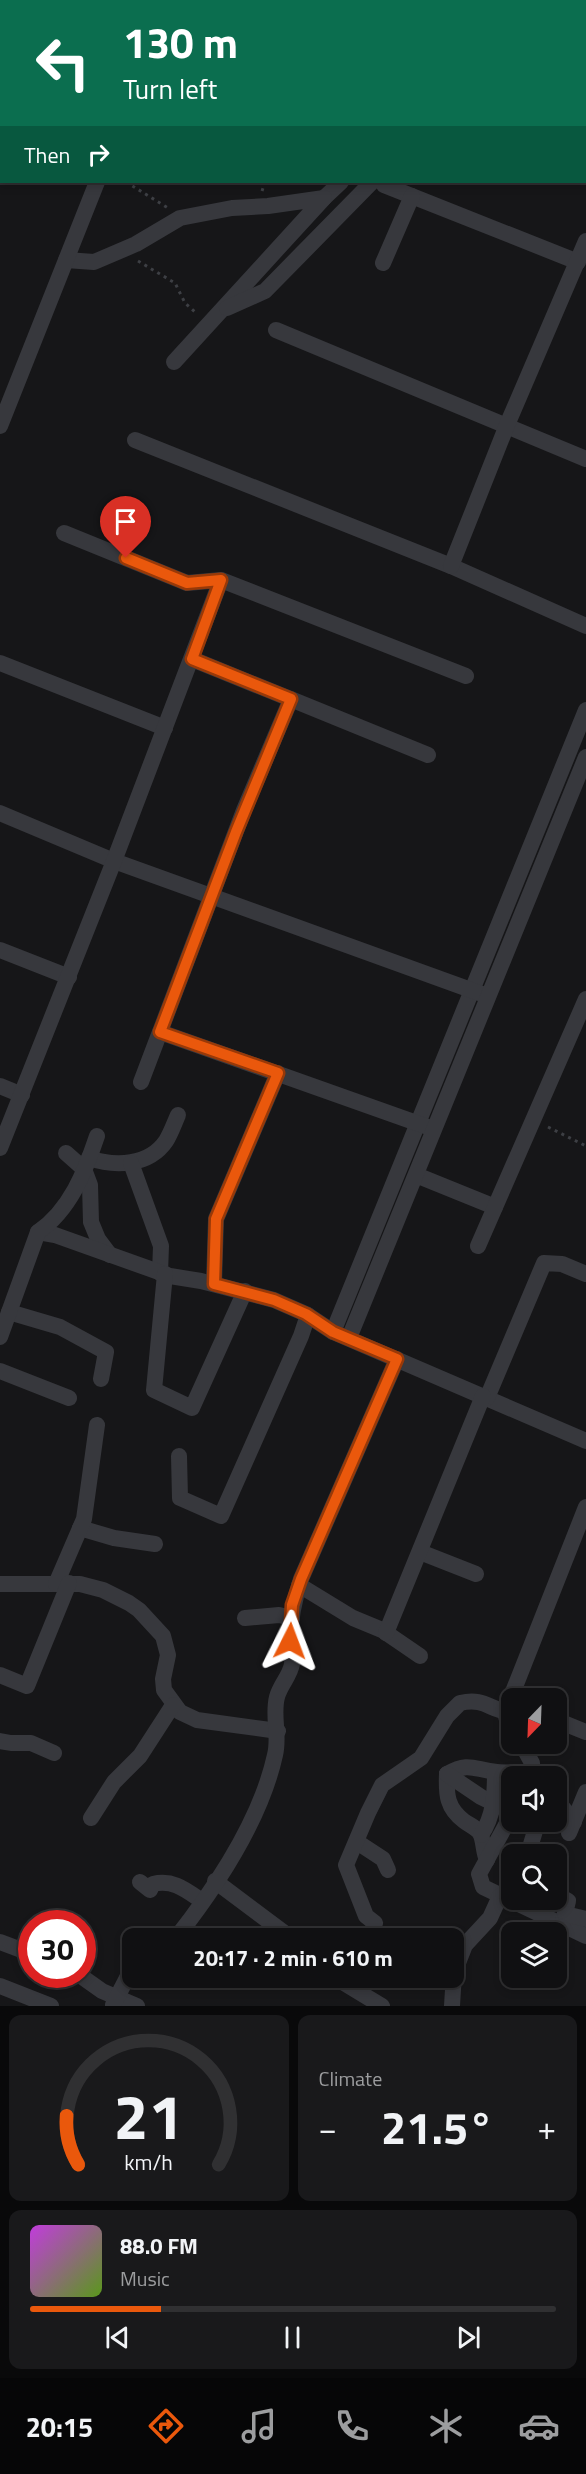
<!DOCTYPE html>
<meta charset="utf-8">
<style>
:root{--surface:#101012;--page:#19191b;--text:#f1f3f6;--muted:#9c9d9f;--line:#303032;--accent:#ea580c}
body{margin:0;font-family:"Titillium Web",sans-serif;background:var(--page);color:var(--text);height:100vh;display:flex;flex-direction:column;font-size:22px;white-space:nowrap}
*{box-sizing:border-box;margin:0}
p{font-size:20px;color:var(--muted)}
.icon{flex:none;width:33px;height:33px;fill:none;stroke:currentColor;stroke-width:2;stroke-linecap:round;stroke-linejoin:round}
.map{position:relative;height:2006px;overflow:hidden}
.panel{display:flex;flex-direction:column;gap:9px;padding:9px;background:#09090a;flex:1}
.panel>*{flex:none}
.top-card{position:absolute;left:0px;top:0px;width:586px;height:183px;box-shadow:0 3px 9px #0003,0 0 0 2px var(--line);background:#0b6e4f;color:#fff;overflow:hidden}
.needle{width:39px;rotate:203deg}
.buttons{position:absolute;left:501px;top:1688px;display:grid;gap:12px}
.buttons a{display:grid;place-items:center;width:66px;height:66px;border-radius:12px;background:var(--surface);box-shadow:0 3px 9px #0003,0 0 0 2px var(--line);font-size:30px}
.speed{position:absolute;left:18px;top:1910px;display:flex;gap:12px;font-size:30px;font-weight:700;text-align:center}
.speed>*{display:grid;place-content:center;width:78px;height:78px;border-radius:50%;background:var(--surface);box-shadow:0 3px 9px #0003,0 0 0 2px var(--line);line-height:1}
.speed .limit{border:9px solid #d22;background:#fff;color:#111}
.pin{position:absolute;display:grid;place-items:center;width:51px;height:51px;color:#fff;margin:-62px -26px;border-radius:50% 50% 50% 0;rotate:-45deg;box-shadow:0 0 6px #0007}
.pin .icon{rotate:45deg}
.me{position:absolute;width:66px;margin:-33px;rotate:3deg;stroke-linejoin:round;filter:drop-shadow(0 0 4px #0008)}
.turn{display:flex;align-items:center;gap:21px;height:126px;padding:0 24px;font-size:27px}
.turn .icon{width:78px;height:78px;stroke-width:2.5}
.turn b{display:block;font-size:42px;line-height:51px}
.then{display:flex;align-items:center;height:57px;padding:0 24px;background:#0003;gap:12px;font-size:22px}
.big{font-size:45px;font-weight:700;line-height:1.1}
.panel .tile{flex:1;display:flex;flex-direction:column;justify-content:center;gap:9px;min-width:0;padding:0 21px;border-radius:12px;background:var(--page)}
.panel .dial{align-items:center;gap:0}
.dial svg{height:156px;overflow:visible;fill:none;stroke:var(--line);stroke-width:7;stroke-linecap:round;text-anchor:middle}
.dial text{fill:var(--text);stroke:none}
.song{display:flex;align-items:center;gap:18px}
.cover{width:72px;height:72px;border-radius:9px;background:linear-gradient(135deg,hsl(290 70% 55%),hsl(90 70% 35%))}
.played{height:6px;border-radius:3px;background:linear-gradient(90deg,var(--accent) 25%,var(--line) 25%)}
.keys{display:flex;justify-content:space-around;direction:ltr}
.heat{display:flex;justify-content:space-between;align-items:center;font-size:33px;direction:ltr}
.panel .tiles{flex:1;display:grid;gap:9px;grid-template-columns:1fr 1fr}
.tile:last-child{grid-column:span 2}
.trip{position:absolute;left:122px;top:1928px;width:342px;height:60px;border-radius:12px;background:var(--surface);box-shadow:0 3px 9px #0003,0 0 0 2px var(--line);font-weight:700;line-height:60px;text-align:center}
.menu{display:flex;height:96px;justify-content:space-around;align-items:center;background:#060607;color:var(--muted)}
.menu .icon{width:42px;height:42px}
.menu .current{color:var(--accent)}
.menu b{font-size:27px;color:var(--text)}
.map>svg:first-child{display:block}
.lines{fill:none;stroke-linecap:round;stroke-linejoin:round}
.path{stroke:#3d3f44;stroke-width:3;stroke-dasharray:3 4.5;stroke-linecap:butt}
.minor{stroke:#37383d;stroke-width:16}
.route-casing{stroke:#983908;stroke-width:15}
.route{stroke:#ea580c;stroke-width:10}
</style>
<div class="map">
<svg width="586" height="2006" viewBox="0 0 586 2006">
<rect width="100%" height="100%" fill="#161618"/>
<g class="lines">
<!-- path -->
<g class="path">
<path d="M279,2V0"/>
<path d="M0,166L2,167"/>
<path d="M126,182L168,208"/>
<path d="M262,191L265,182"/>
<path d="M138,261L175,283L185,303L196,313"/>
<path d="M548,1127L586,1146"/>
</g>
<!-- minor -->
<g class="minor">
<path d="M54,2V0"/>
<path d="M169,2L170,0"/>
<path d="M519,2L520,0"/>
<path d="M547,2L548,0"/>
<path d="M585,76L586,77"/>
<path d="M0,138L2,134"/>
<path d="M384,185L578,262"/>
<path d="M324,198L341,182"/>
<path d="M66,260L94,262L136,244L180,218L232,208L268,206L324,198L174,362"/>
<path d="M383,263L412,196"/>
<path d="M227,308L265,291L372,182"/>
<path d="M276,330L586,459"/>
<path d="M0,426L97,182"/>
<path d="M135,440L451,566L586,626"/>
<path d="M64,533L187,583L221,580"/>
<path d="M451,566L507,425L586,241"/>
<path d="M192,659L428,755"/>
<path d="M0,663L165,728"/>
<path d="M586,710L333,1332L586,1441"/>
<path d="M0,813L114,861L482,994"/>
<path d="M0,950L69,977"/>
<path d="M160,1032L428,1127"/>
<path d="M141,1082L244,810L291,699"/>
<path d="M0,1086L22,1095"/>
<path d="M0,1148L114,861L221,580L466,676"/>
<path d="M66,1153L84,1169L90,1185L91,1222L98,1239L110,1255"/>
<path d="M89,1158C115,1167 149,1166 166,1141C171,1133 174,1124 178,1115"/>
<path d="M131,1163L161,1246L160,1273"/>
<path d="M416,1175L495,1207"/>
<path d="M38,1232L55,1235L170,1276L201,1281L274,1300L306,1314L333,1332"/>
<path d="M478,1246L586,999"/>
<path d="M165,1274L154,1390L192,1408L245,1291"/>
<path d="M214,1284L216,1219L278,1073"/>
<path d="M9,1312L60,1327L106,1352L101,1379"/>
<path d="M0,1337L38,1232C70,1210 85,1172 97,1136"/>
<path d="M349,1338L586,757"/>
<path d="M0,1371L69,1398"/>
<path d="M487,1398L544,1263L562,1264L586,1274"/>
<path d="M179,1456L180,1498L221,1516L301,1336L308,1315"/>
<path d="M80,1528L114,1538L155,1544"/>
<path d="M420,1552L476,1574"/>
<path d="M0,1584H80L103,1590L129,1603L139,1610L163,1636L168,1655L163,1679L164,1690L180,1712L197,1720L278,1731"/>
<path d="M56,1584L84,1519L97,1425"/>
<path d="M299,1585L353,1618L382,1630L420,1656"/>
<path d="M245,1618L279,1615L292,1618"/>
<path d="M386,1633L483,1396"/>
<path d="M0,1675L27,1686L69,1583"/>
<path d="M556,1720L586,1732"/>
<path d="M512,1729L508,1724L505,1712L586,1507"/>
<path d="M0,1741L11,1743H31L54,1753"/>
<path d="M521,1743L532,1763L530,1776"/>
<path d="M447,1774C446,1795 447,1808 464,1821C469,1825 476,1827 480,1833C484,1840 483,1852 487,1860"/>
<path d="M447,1774C470,1761 474,1770 497,1772C508,1773 520,1772 531,1773"/>
<path d="M447,1774L481,1797L512,1812"/>
<path d="M556,1799L574,1822"/>
<path d="M512,1814L479,1874L483,1887L586,1936"/>
<path d="M91,1818L114,1782L140,1756L173,1705"/>
<path d="M569,1833L586,1792"/>
<path d="M481,1835C494,1816 495,1794 495,1772"/>
<path d="M357,1842L383,1859L388,1870"/>
<path d="M528,1854L538,1821"/>
<path d="M215,1881L291,1938"/>
<path d="M140,1882L150,1890L153,1884C173,1879 186,1890 202,1901"/>
<path d="M556,1894L568,1901L562,1925"/>
<path d="M565,1914L586,1919"/>
<path d="M176,1938C216,1887 261,1819 275,1755C280,1735 272,1716 277,1697C280,1685 290,1676 292,1664C293,1656 290,1648 290,1641C290,1619 294,1600 301,1579L397,1359"/>
<path d="M369,1938L375,1923L366,1916L346,1865L368,1813L382,1785L421,1758L447,1716L460,1703C487,1697 490,1712 512,1712"/>
<path d="M0,1942L32,1954"/>
<path d="M78,1974L102,1991L137,2006"/>
<path d="M334,1977L382,2006"/>
<path d="M0,1986L51,2006"/>
<path d="M113,2005L128,1976L132,1975"/>
<path d="M452,2006L454,1973L465,1945L490,1918L500,1896"/>
</g>
</g>
<g class="lines">
<defs>
<path id="route" d="M126,558L187,583L221,580L192,659L291,699L236,832L160,1032L278,1073L216,1219L214,1284L274,1300L306,1314L333,1332L397,1359L301,1579L292,1605L290,1641"/>
</defs>
<!-- route casing -->
<use href="#route" class="route-casing"/>
<!-- route -->
<use href="#route" class="route"/>
</g>
</svg>
<div class="buttons">
<a><svg class="needle" viewBox="-14 -14 28 28"><path d="M0-13l5 13h-10z" fill="#e53935"/><path d="M0 13l5-13h-10z" fill="#9c9d9f"/></svg></a>
<a><svg class="icon" aria-label="sound" viewBox="0 0 24 24"><path d="M4 9h4l5-4v14l-5-4H4zM17 9q2 3 0 6"/></svg></a>
<a><svg class="icon" aria-label="search" viewBox="0 0 24 24"><circle cx="10" cy="10" r="6"/><path d="M15 15l6 6"/></svg></a>
<a><svg class="icon" aria-label="layers" viewBox="0 0 24 24"><path d="M12 4l9 5-9 5-9-5zM3 14l9 5 9-5"/></svg></a>
</div>
<div class="speed"><div class="limit">30</div></div>
<div class="pin" style="left:126px;top:558px;background:#d93025"><svg class="icon" aria-label="arrive" viewBox="0 0 24 24"><path d="M6 21V4h12l-3 4 3 4H6"/></svg></div>
<svg class="me" style="left:290px;top:1641px" viewBox="-20 -20 40 40"><path d="M0-17L14 15 0 8-14 15z" fill="#ea580c" stroke="#fff" stroke-width="4"/></svg>
<div class="trip">20:17 · 2 min · 610 m</div>
<div class="top-card">
<div class="turn"><svg class="icon" aria-label="left" viewBox="0 0 24 24"><path d="M17 20v-9H6M10 6l-5 5 5 5"/></svg><div><b>130 m</b>Turn left</div></div>
<div class="then">Then<svg class="icon" aria-label="right" viewBox="0 0 24 24"><path d="M7 20v-9h11M14 6l5 5-5 5"/></svg></div>
</div>
</div>
<section class="panel">
<div class="tiles">
<div class="tile dial"><svg viewBox="0 0 100 80">
<path d="M14 69A42 42 0 1 1 86 69"/>
<path d="M14 69A42 42 0 0 1 8 44" stroke="#ea580c"/>
<text x="50" y="56" font-size="32" font-weight="700">21</text>
<text x="50" y="72" font-size="11">km/h</text>
</svg></div>
<div class="tile"><p>Climate</p>
<div class="heat"><a>−</a><b class="big">21.5°</b><a>+</a></div>
</div>
<div class="tile">
<div class="song"><i class="cover"></i><div><b>88.0 FM</b><p>Music</p></div></div>
<div class="played"></div>
<div class="keys"><svg class="icon" aria-label="previous" viewBox="0 0 24 24"><path d="M18 5L8 12l10 7zM5 5v14"/></svg><svg class="icon" aria-label="pause" viewBox="0 0 24 24"><path d="M8 5v14M16 5v14"/></svg><svg class="icon" aria-label="next" viewBox="0 0 24 24"><path d="M6 5l10 7-10 7zM19 5v14"/></svg></div>
</div>
</div>
</section>
<nav class="menu">
<b>20:15</b>
<svg class="icon current" aria-label="directions" viewBox="0 0 24 24"><path d="M12 3l9 9-9 9-9-9zM9 14v-3h6M13 9l2 2-2 2"/></svg>
<svg class="icon" aria-label="music" viewBox="0 0 24 24"><path d="M9 18V5l10-2v13"/><circle cx="6" cy="18" r="3"/><circle cx="16" cy="16" r="3"/></svg>
<svg class="icon" aria-label="phone" viewBox="0 0 24 24"><path d="M5 4h4l2 5-3 2q2 4 5 5l2-3 5 2v4C11 20 4 13 5 4z"/></svg>
<svg class="icon" aria-label="climate" viewBox="0 0 24 24"><path d="M12 3v18M4 7l16 10M4 17L20 7"/></svg>
<svg class="icon" aria-label="car" viewBox="0 0 24 24"><path d="M5 17H2v-5l4-1 3-4h7l3 4 3 1v5h-3M9 17h6M6 11h13"/><circle cx="7" cy="17" r="2"/><circle cx="17" cy="17" r="2"/></svg>
</nav>
